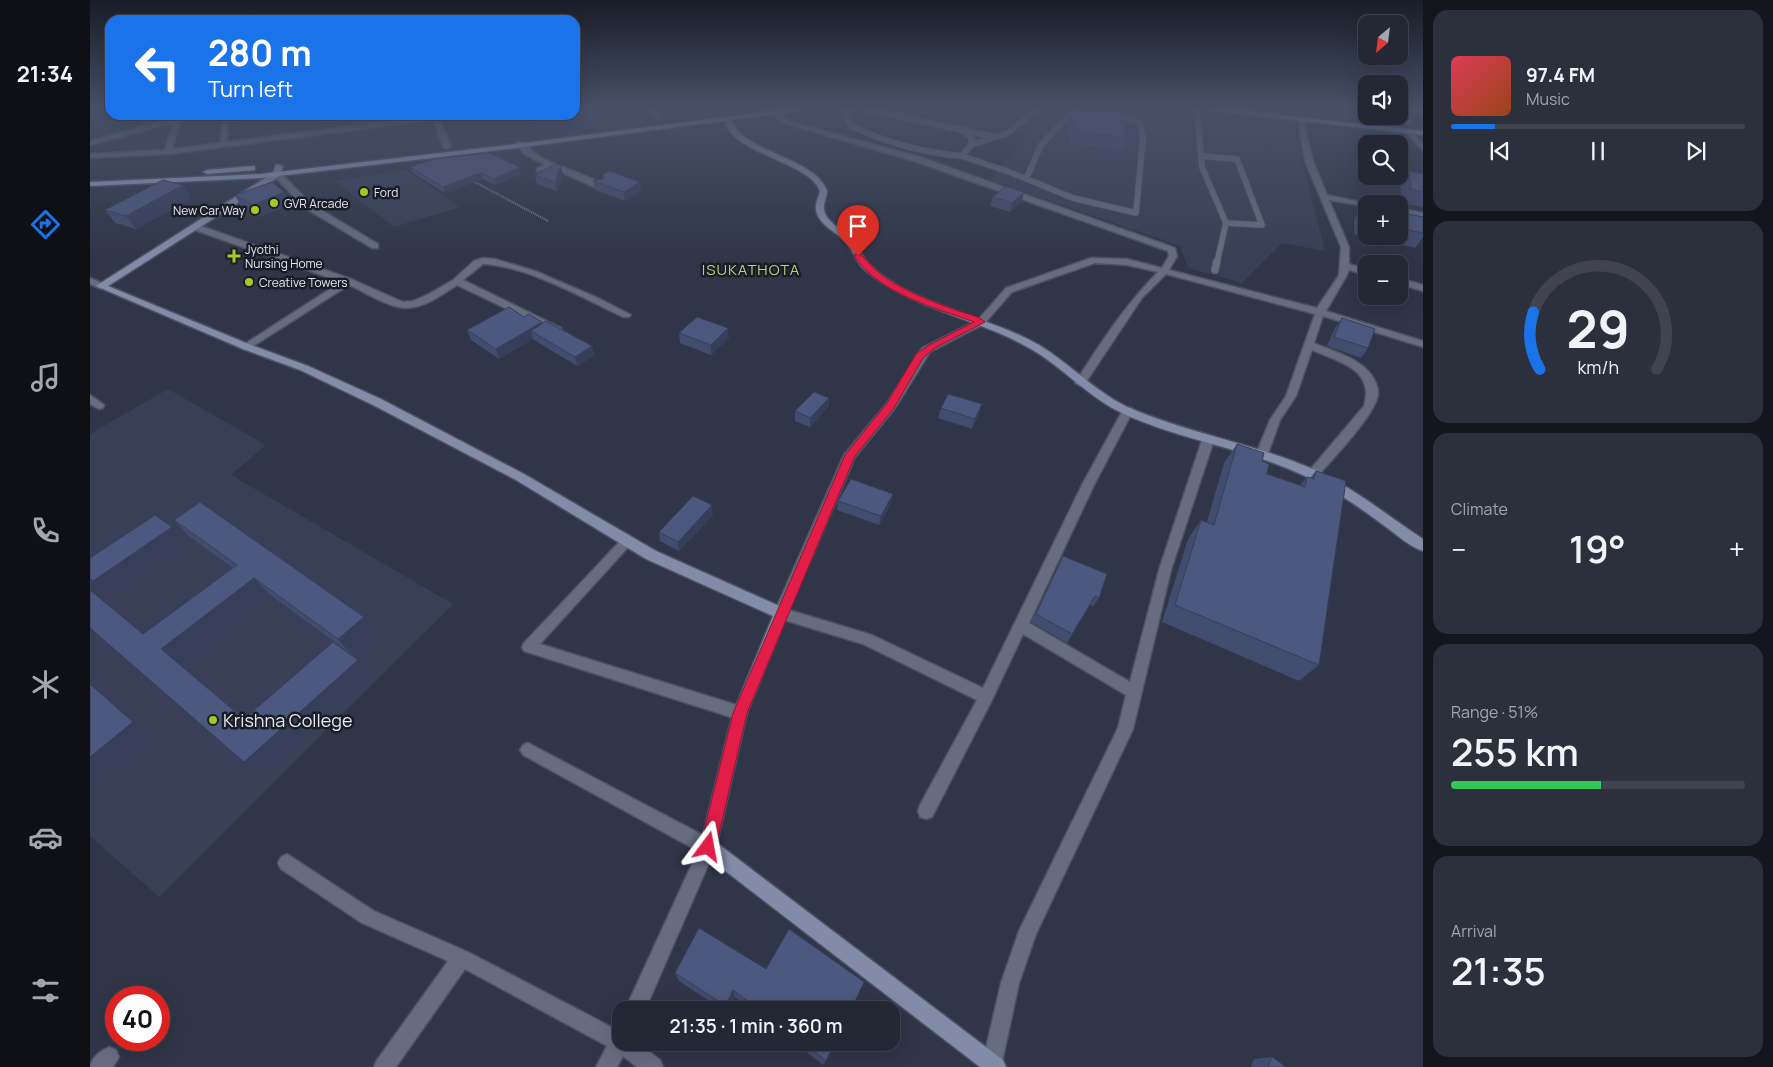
<!DOCTYPE html>
<meta charset="utf-8">
<style>
:root{--surface:#242835;--page:#2c303d;--text:#f1f3f6;--muted:#a3a6ad;--line:#414450;--accent:#1a73e8}
body{margin:0;font-family:Manrope,sans-serif;background:var(--page);color:var(--text);height:100vh;display:flex;flex-direction:column;font-size:19px;white-space:nowrap}
*{box-sizing:border-box;margin:0}
p{font-size:16px;color:var(--muted)}
.icon{flex:none;width:28px;height:28px;fill:none;stroke:currentColor;stroke-width:2;stroke-linecap:round;stroke-linejoin:round}
.map{position:relative;flex:1;overflow:hidden}
.panel{display:flex;flex-direction:column;gap:10px;padding:10px;background:#14161d;width:350px}
.panel>*{flex:none}
.guide{position:absolute;left:15px;top:15px;width:475px;height:105px;border-radius:15px;box-shadow:0 5px 20px #0002,0 0 0 1px var(--line);background:#1a73e8;color:#fff;overflow:hidden}
.needle{width:32px;rotate:208deg}
.controls{position:absolute;left:1268px;top:15px;display:grid;gap:10px}
.controls a{display:grid;place-items:center;width:50px;height:50px;border-radius:10px;background:var(--surface);box-shadow:0 5px 20px #0002,0 0 0 1px var(--line);font-size:25px}
.speed{position:absolute;left:15px;top:986px;display:flex;gap:10px;font-size:25px;font-weight:700;text-align:center}
.speed>*{display:grid;place-content:center;width:65px;height:65px;border-radius:50%;background:var(--surface);box-shadow:0 5px 20px #0002,0 0 0 1px var(--line);line-height:1}
.speed .limit{border:8px solid #d22;background:#fff;color:#111}
.pin{position:absolute;display:grid;place-items:center;width:42px;height:42px;color:#fff;margin:-51px -21px;border-radius:50% 50% 50% 0;rotate:-45deg;box-shadow:0 0 5px #0007}
.pin .icon{rotate:45deg}
.me{position:absolute;width:55px;margin:-28px;rotate:13deg;stroke-linejoin:round;filter:drop-shadow(0 0 4px #0008)}
.turn{display:flex;align-items:center;gap:18px;height:105px;padding:0 20px;font-size:22px}
.turn .icon{width:65px;height:65px;stroke-width:2.5}
.turn b{display:block;font-size:35px;line-height:42px}
.big{font-size:38px;font-weight:600;line-height:1.1}
.panel .tile{flex:1;display:flex;flex-direction:column;justify-content:center;gap:8px;min-width:0;padding:0 18px;border-radius:15px;background:var(--page)}
.panel .dial{align-items:center;gap:0}
.dial svg{height:130px;overflow:visible;fill:none;stroke:var(--line);stroke-width:7;stroke-linecap:round;text-anchor:middle}
.dial text{fill:var(--text);stroke:none}
.song{display:flex;align-items:center;gap:15px}
.cover{width:60px;height:60px;border-radius:8px;background:linear-gradient(135deg,hsl(350 70% 55%),hsl(20 70% 35%))}
.played{height:5px;border-radius:2px;background:linear-gradient(90deg,var(--accent) 15%,var(--line) 15%)}
.keys{display:flex;justify-content:space-around;direction:ltr}
.heat{display:flex;justify-content:space-between;align-items:center;font-size:28px;direction:ltr}
.charge{height:8px;border-radius:4px;background:linear-gradient(90deg,#34c759 51%,var(--line) 0)}
.trip{position:absolute;left:522px;top:1001px;width:288px;height:50px;border-radius:15px;background:var(--surface);box-shadow:0 5px 20px #0002,0 0 0 1px var(--line);font-weight:600;line-height:50px;text-align:center}
main{display:flex;flex:1;min-height:0}
.menu{display:flex;flex-direction:column;width:90px;justify-content:space-around;align-items:center;background:#0e1015;color:var(--muted)}
.menu .icon{width:35px;height:35px}
.menu .active{color:var(--accent)}
.menu b{font-size:22px;color:var(--text)}
.map>svg:first-child{display:block}
.built{fill:#383f57}
.lines{fill:none;stroke-linecap:round;stroke-linejoin:round}
.lane-far1-casing{stroke:#4d5163;stroke-width:7}
.lane-casing{stroke:#4d5163;stroke-width:9}
.street-casing{stroke:#4d5163;stroke-width:3}
.secondary-casing{stroke:#4d5163;stroke-width:3}
.primary-casing{stroke:#4d5163;stroke-width:3}
.path{stroke:#828695;stroke-width:2;stroke-dasharray:1 1;stroke-linecap:butt}
.lane-far1{stroke:#676c7f;stroke-width:5.5}
.lane{stroke:#676c7f;stroke-width:7}
.street{fill:#676c7f;fill-rule:evenodd}
.secondary{fill:#828ba8;fill-rule:evenodd}
.primary{fill:#96a2c7;fill-rule:evenodd}
.wall{fill:#424c6e}
.shaded-wall{fill:#363e5a}
.building{fill:#4d5880;stroke:#363e5a}
.route{fill:#e11d48;stroke:#92132f}
.poi-dot{fill:#a5c823;stroke:#1a1d25;stroke-width:2}
.labels{text-anchor:middle;dominant-baseline:central;stroke-width:5;stroke-linejoin:round;paint-order:stroke}
.far-poi-label{font-size:12px;fill:#e3e7f3;stroke:#1a1d25;text-anchor:start}
.far-quarter-label{font-size:15px;letter-spacing:1px;fill:#b9cf85;stroke:#1a1d25}
.near-poi-label{font-size:18px;fill:#e3e7f3;stroke:#1a1d25;text-anchor:start}
</style>
<main>
<nav class="menu">
<b>21:34</b>
<svg class="icon active" aria-label="directions" viewBox="0 0 24 24"><path d="M12 3l9 9-9 9-9-9zM9 14v-3h6M13 9l2 2-2 2"/></svg>
<svg class="icon" aria-label="music" viewBox="0 0 24 24"><path d="M9 18V5l10-2v13"/><circle cx="6" cy="18" r="3"/><circle cx="16" cy="16" r="3"/></svg>
<svg class="icon" aria-label="phone" viewBox="0 0 24 24"><path d="M5 4h4l2 5-3 2q2 4 5 5l2-3 5 2v4C11 20 4 13 5 4z"/></svg>
<svg class="icon" aria-label="climate" viewBox="0 0 24 24"><path d="M12 3v18M4 7l16 10M4 17L20 7"/></svg>
<svg class="icon" aria-label="car" viewBox="0 0 24 24"><path d="M5 17H2v-5l4-1 3-4h7l3 4 3 1v5h-3M9 17h6M6 11h13"/><circle cx="7" cy="17" r="2"/><circle cx="17" cy="17" r="2"/></svg>
<svg class="icon" aria-label="filters" viewBox="0 0 24 24"><path d="M4 7h16M4 17h16"/><circle cx="9" cy="7" r="2"/><circle cx="15" cy="17" r="2"/></svg>
</nav>
<div class="map">
<svg width="1333" height="1067" viewBox="0 0 1333 1067">
<rect width="100%" height="100%" fill="#303547"/>
<!-- built -->
<g class="built">
<path d="M959,109H1060L1202,123L1235,251L1192,243L1152,283L1098,268L1090,246L900,180Z"/>
<path d="M316,170L370,207L304,227L245,181Z"/>
<path d="M78,389L176,445L141,475L363,604L69,897L0,836V434Z"/>
</g>
<g class="lines">
<defs>
<g id="lane-far1">
<path d="M762,109L755,113L758,122L762,126C795,142 835,153 872,156L881,145L882,137L874,132"/>
<path d="M775,109L905,137"/>
<path d="M1107,109L1111,156"/>
<path d="M1318,131L1333,147"/>
<path d="M881,145L918,133L946,109"/>
<path d="M872,156L922,173L983,198L1046,213L1053,137L1049,121L1022,116"/>
<path d="M1111,156L1147,159L1172,225L1136,223L1112,167Z"/>
<path d="M936,179L951,145L980,114H994"/>
<path d="M1127,262L1136,223"/>
</g>
<path id="lane" d="M1125,270L1127,261"/>
<g id="street">
<path d="M557,109H564L572,119L571,120H567Z"/>
<path d="M1315,109L1333,110V114L1321,112V124L1316,125Z"/>
<path d="M687,110H691V116L701,122L830,157L1085,248L1087,256L1079,270L1227,308L1249,275L1251,247L1215,161L1208,119L1213,118L1223,161L1237,195L1280,204H1276V206L1239,200L1259,247V264L1276,269V275L1259,270L1257,275L1236,311L1333,341V347L1233,316L1224,343C1242,351 1266,357 1279,372C1284,378 1288,385 1288,393C1288,412 1241,461 1227,477L1223,478L1217,474L1219,471L1274,406C1285,369 1249,362 1222,350L1206,396L1190,420L1178,454L1172,458L1166,454L1180,420L1196,396L1225,314L1076,274L1052,298L994,385L990,386L985,383C1010,344 1035,305 1068,272L1037,265L1005,263L922,292L894,324L840,352L805,408L765,457L699,610L782,635L893,688L993,483L1034,408H1042L1043,411L1005,483L939,623L1040,682L1069,570L1112,440L1118,436L1124,440L1081,570L1043,729L946,934L929,983L911,1067H893L892,1065L911,983L929,931L1028,728L1036,695L933,634L901,702L842,817L836,819L830,817L828,811L830,805L887,700L773,644L691,619L686,617L684,613L754,455L797,403L832,348L888,320L916,288L1001,258L1037,259L1072,268L1079,256L1078,251L824,161L697,124L684,117Z"/>
<path d="M152,115H173L138,121L137,142L346,115H369L350,119L361,147L357,149L353,147L344,120L78,154L0,158V154L75,150L83,123L0,145V141L75,120L87,119L90,121L82,149L130,143L133,118Z"/>
<path d="M428,142H434C453,168 491,168 514,186L507,188L461,168L447,172V168L455,165L434,154L427,144Z"/>
<path d="M184,172H190L221,204L288,244V248H282L215,208L184,176Z"/>
<path d="M1309,208L1333,213V217L1309,212Z"/>
<path d="M102,225H108L261,279L313,302L323,301L339,294L363,280L384,261L393,258L405,259L445,271L510,299L541,315L539,317H533C493,298 437,266 393,264L373,280L471,328V332H465L367,285C352,295 329,312 309,307C292,304 275,292 259,285L157,350L153,349V345L251,282L102,229Z"/>
<path d="M0,278L14,284L16,286L11,289L0,284Z"/>
<path d="M1309,278L1333,285V291L1309,284Z"/>
<path d="M0,395L14,405L13,408L9,409L0,404Z"/>
<path d="M537,536L541,538L543,541L541,544L450,644L650,706L655,708L657,713L655,718L650,720L434,651L432,647L434,643L533,538Z"/>
<path d="M438,743L624,841L626,847L555,1010H535L608,851L433,755L430,750L433,745Z"/>
<path d="M197,854L284,911L378,952L529,1031L531,1030V1042H547L570,1060L573,1067H547L533,1056L527,1067H506L517,1046L375,969L306,1067H284L287,1060L358,961L272,923L191,869L188,863L191,857Z"/>
<path d="M19,1047L26,1050L29,1057L23,1067H0C2,1057 10,1051 19,1047Z"/>
</g>
<g id="secondary">
<path d="M635,117H639C644,125 648,133 656,138C677,154 729,165 737,191C737,197 733,203 734,209C735,222 754,230 762,239C769,246 771,257 779,264C818,304 899,316 949,345C981,364 1007,394 1042,409C1101,434 1166,444 1225,470C1264,488 1298,516 1333,539V551C1318,546 1305,533 1292,524C1269,507 1245,490 1219,478C1160,449 1093,441 1034,414C999,398 974,368 941,349C888,318 823,310 775,270C766,262 763,250 756,242C747,232 727,224 726,209C725,203 729,197 730,191C719,160 634,153 635,117Z"/>
<path d="M186,164L193,166L190,176L18,286L161,345L218,366L291,399L434,474L566,551L696,609L698,613L657,713L627,843L913,1060L916,1067H890L612,853L610,847L643,713L683,616L556,559L426,480L283,405L210,370L153,349L6,286L183,173Z"/>
</g>
<g id="primary">
<path d="M697,109H714L711,111L410,150L171,178L0,186V182L171,174L410,146Z"/>
<path d="M1120,109H1139L1333,131V135L1123,111Z"/>
<path d="M162,166H165V170L117,174L113,172L117,170Z"/>
</g>
</defs>
<!-- lane-far1 casing -->
<use href="#lane-far1" class="lane-far1-casing"/>
<!-- lane casing -->
<use href="#lane" class="lane-casing"/>
<!-- street casing -->
<use href="#street" class="street-casing"/>
<!-- secondary casing -->
<use href="#secondary" class="secondary-casing"/>
<!-- primary casing -->
<use href="#primary" class="primary-casing"/>
<!-- path -->
<g class="path">
<path d="M1259,109L1276,111"/>
<path d="M383,181L458,221"/>
</g>
<!-- lane-far1 -->
<use href="#lane-far1" class="lane-far1"/>
<!-- lane -->
<use href="#lane" class="lane"/>
<!-- street -->
<use href="#street" class="street"/>
<!-- secondary -->
<use href="#secondary" class="secondary"/>
<!-- primary -->
<use href="#primary" class="primary"/>
</g>
<!-- wall -->
<g class="wall">
<path d="M984,109L1036,137L1031,149L980,143L981,121Z"/>
<path d="M471,166L473,175L467,191L447,184L445,175Z"/>
<path d="M320,167H430L431,174L406,185L393,179L355,193L323,173Z"/>
<path d="M1319,171L1333,174V207L1312,203L1310,185Z"/>
<path d="M503,181L550,182L551,191L535,201L505,190Z"/>
<path d="M145,195L200,204L170,217L151,207Z"/>
<path d="M903,197L932,201L920,212L900,206Z"/>
<path d="M101,199L46,229L25,223L15,210Z"/>
<path d="M1273,205L1276,206V236H1309V212L1333,217V237L1325,248L1264,234V219Z"/>
<path d="M434,317L502,346L504,356L487,366L444,340L443,339L409,359L381,340L377,330Z"/>
<path d="M1252,318L1278,348L1271,358L1237,346L1245,328Z"/>
<path d="M589,333L639,338L621,355L590,343Z"/>
<path d="M739,398L738,407L720,427L705,421V411Z"/>
<path d="M851,408L889,414L882,429L848,418Z"/>
<path d="M1147,444L1172,461L1177,474L1210,485L1217,477L1220,478L1226,471L1229,665L1209,681L1072,622L1098,539L1111,520L1117,522L1134,463Z"/>
<path d="M803,494L801,503L789,525L747,510L748,501Z"/>
<path d="M623,515L589,551L570,541L569,532Z"/>
<path d="M84,520L274,617L286,632L261,654L179,594L89,664L155,719L268,660L280,675L172,775L154,762L54,634L143,568L100,537Z"/>
<path d="M973,556L1009,598L1003,606L1000,605L977,643L941,622Z"/>
<path d="M676,969L761,1010H661L645,997L639,1010H633L589,981L585,973Z"/>
<path d="M704,1042H745L736,1061L733,1065Z"/>
<path d="M1182,1057L1196,1067H1161L1164,1059Z"/>
</g>
<!-- shaded-wall -->
<g class="shaded-wall">
<path d="M0,109H12L16,115L0,119Z"/>
<path d="M284,115H308L309,118L286,121Z"/>
<path d="M468,115L470,126L447,129L445,118Z"/>
<path d="M471,166L473,175L467,191L465,182Z"/>
<path d="M430,167L431,174L406,185L404,179Z"/>
<path d="M391,173L393,179L355,193L353,187Z"/>
<path d="M550,182L551,191L535,201L534,192Z"/>
<path d="M93,185L101,199L46,229L36,216Z"/>
<path d="M194,192L200,204L170,217L163,205Z"/>
<path d="M934,192L932,201L920,212L922,203Z"/>
<path d="M452,322L455,332L441,331L443,339L409,359L406,349Z"/>
<path d="M638,328L639,338L621,355V345Z"/>
<path d="M502,346L504,356L487,366L485,357Z"/>
<path d="M739,398L738,407L720,427V418Z"/>
<path d="M892,404L889,414L882,429L885,419Z"/>
<path d="M803,494L801,503L789,525L791,516Z"/>
<path d="M622,505L623,515L589,551L588,542Z"/>
<path d="M82,527L96,541L19,594L3,581Z"/>
<path d="M164,578L179,594L89,664L71,649Z"/>
<path d="M274,617L286,632L261,654L248,639Z"/>
<path d="M268,660L280,675L172,775L154,762Z"/>
<path d="M0,684L18,696L60,733L0,783Z"/>
<path d="M643,990L645,997L639,1010H637L636,1006Z"/>
</g>
<!-- building -->
<g class="building">
<path d="M984,109L1033,115L1036,137L984,132Z"/>
<path d="M444,115H468L445,118Z"/>
<path d="M399,153L430,167L404,179L391,173L353,187L320,167L344,159Z"/>
<path d="M466,164L471,166L465,182L445,175Z"/>
<path d="M519,171L550,182L534,192L503,181L513,179V175Z"/>
<path d="M1319,171L1333,174V192L1321,189Z"/>
<path d="M73,180L93,185L36,216L15,210Z"/>
<path d="M182,182L194,192L163,205L145,195Z"/>
<path d="M915,186L934,192L922,203L903,197Z"/>
<path d="M1273,205L1276,206V221L1273,220Z"/>
<path d="M1309,212L1333,217V233L1309,228Z"/>
<path d="M419,307L434,317L439,314L452,322L406,349L377,330Z"/>
<path d="M607,317L638,328L621,345L589,333Z"/>
<path d="M1252,318L1285,329L1278,348L1244,337Z"/>
<path d="M456,321L502,346L485,357L441,331Z"/>
<path d="M724,392L739,398L720,418L705,411Z"/>
<path d="M858,394L892,404L885,419L851,408Z"/>
<path d="M1147,444L1174,453L1172,461L1179,464L1177,474L1215,487L1217,477L1224,479L1226,471L1256,481L1229,665L1085,605L1111,520L1124,525Z"/>
<path d="M761,479L803,494L791,516L748,501Z"/>
<path d="M603,496L622,505L588,542L569,532Z"/>
<path d="M110,502L274,617L248,639L164,578L71,649L154,719L243,642L268,660L154,762L0,628V590L53,634L147,565L84,520Z"/>
<path d="M65,515L82,527L3,581L0,578V558Z"/>
<path d="M973,556L1017,574L1009,598L1005,596L982,634L946,614Z"/>
<path d="M0,684L43,722L0,757Z"/>
<path d="M609,928L676,969L699,929L774,982L761,1010H670L643,990L636,1006L585,973Z"/>
<path d="M713,1042H745L736,1061Z"/>
<path d="M1182,1057L1196,1067H1178Z"/>
</g>
<!-- sky -->
<linearGradient id="sky" x2="0" y2="1"><stop stop-color="#1a1d27"/><stop offset="0.42" stop-color="#485169"/><stop offset="1" stop-color="#485169" stop-opacity="0"/></linearGradient>
<rect width="1333" height="258" fill="url(#sky)"/>
<!-- route -->
<path class="route" d="M765,254H771C792,283 831,297 863,309C873,313 888,315 895,322L845,348L833,358L804,408L765,456L657,713L626,847L623,853L618,855L613,853L610,847L643,713L755,455L797,403L826,354L839,345L884,322C843,307 790,294 764,256Z"/>
<!-- markers -->
<g class="poi-dot">
<circle cx="274" cy="192" r="5"/>
<circle cx="184" cy="203" r="5"/>
<circle cx="165" cy="210" r="5"/>
<path d="M141.5 248.5h5v5h5v5h-5v5h-5v-5h-5v-5h5z"/>
<circle cx="159" cy="282" r="5"/>
<circle cx="123" cy="720" r="5"/>
</g>
<g class="labels">
<!-- far-poi labels -->
<g class="far-poi-label">
<text x="284" y="192">Ford</text>
<text x="194" y="203">GVR Arcade</text>
<text x="155" y="210" text-anchor="end">New Car Way</text>
<text x="155" y="249">Jyothi<tspan x="155" dy="14">Nursing Home</tspan></text>
<text x="169" y="282">Creative Towers</text>
</g>
<!-- far-quarter labels -->
<g class="far-quarter-label">
<text x="661" y="269">ISUKATHOTA</text>
</g>
<!-- near-poi labels -->
<g class="near-poi-label">
<text x="133" y="720">Krishna College</text>
</g>
</g>
</svg>
<div class="controls">
<a><svg class="needle" viewBox="-14 -14 28 28"><path d="M0-13l5 13h-10z" fill="#e53935"/><path d="M0 13l5-13h-10z" fill="#a3a6ad"/></svg></a>
<a><svg class="icon" aria-label="sound" viewBox="0 0 24 24"><path d="M4 9h4l5-4v14l-5-4H4zM17 9q2 3 0 6"/></svg></a>
<a><svg class="icon" aria-label="search" viewBox="0 0 24 24"><circle cx="10" cy="10" r="6"/><path d="M15 15l6 6"/></svg></a>
<a>+</a>
<a>−</a>
</div>
<div class="speed"><div class="limit">40</div></div>
<div class="pin" style="left:768px;top:256px;background:#d93025"><svg class="icon" aria-label="arrive" viewBox="0 0 24 24"><path d="M6 21V4h12l-3 4 3 4H6"/></svg></div>
<svg class="me" style="left:618px;top:847px" viewBox="-20 -20 40 40"><path d="M0-17L14 15 0 8-14 15z" fill="#e11d48" stroke="#fff" stroke-width="4"/></svg>
<div class="trip">21:35 · 1 min · 360 m</div>
<div class="guide">
<div class="turn"><svg class="icon" aria-label="left" viewBox="0 0 24 24"><path d="M17 20v-9H6M10 6l-5 5 5 5"/></svg><div><b>280 m</b>Turn left</div></div>
</div>
</div>
<section class="panel">
<div class="tile">
<div class="song"><i class="cover"></i><div><b>97.4 FM</b><p>Music</p></div></div>
<div class="played"></div>
<div class="keys"><svg class="icon" aria-label="previous" viewBox="0 0 24 24"><path d="M18 5L8 12l10 7zM5 5v14"/></svg><svg class="icon" aria-label="pause" viewBox="0 0 24 24"><path d="M8 5v14M16 5v14"/></svg><svg class="icon" aria-label="next" viewBox="0 0 24 24"><path d="M6 5l10 7-10 7zM19 5v14"/></svg></div>
</div>
<div class="tile dial"><svg viewBox="0 0 100 80">
<path d="M14 69A42 42 0 1 1 86 69"/>
<path d="M14 69A42 42 0 0 1 10 34" stroke="#1a73e8"/>
<text x="50" y="56" font-size="32" font-weight="700">29</text>
<text x="50" y="72" font-size="11">km/h</text>
</svg></div>
<div class="tile"><p>Climate</p>
<div class="heat"><a>−</a><b class="big">19°</b><a>+</a></div>
</div>
<div class="tile"><p>Range · 51%</p><b class="big">255 km</b><div class="charge"></div></div>
<div class="tile"><p>Arrival</p><b class="big">21:35</b></div>
</section>
</main>
